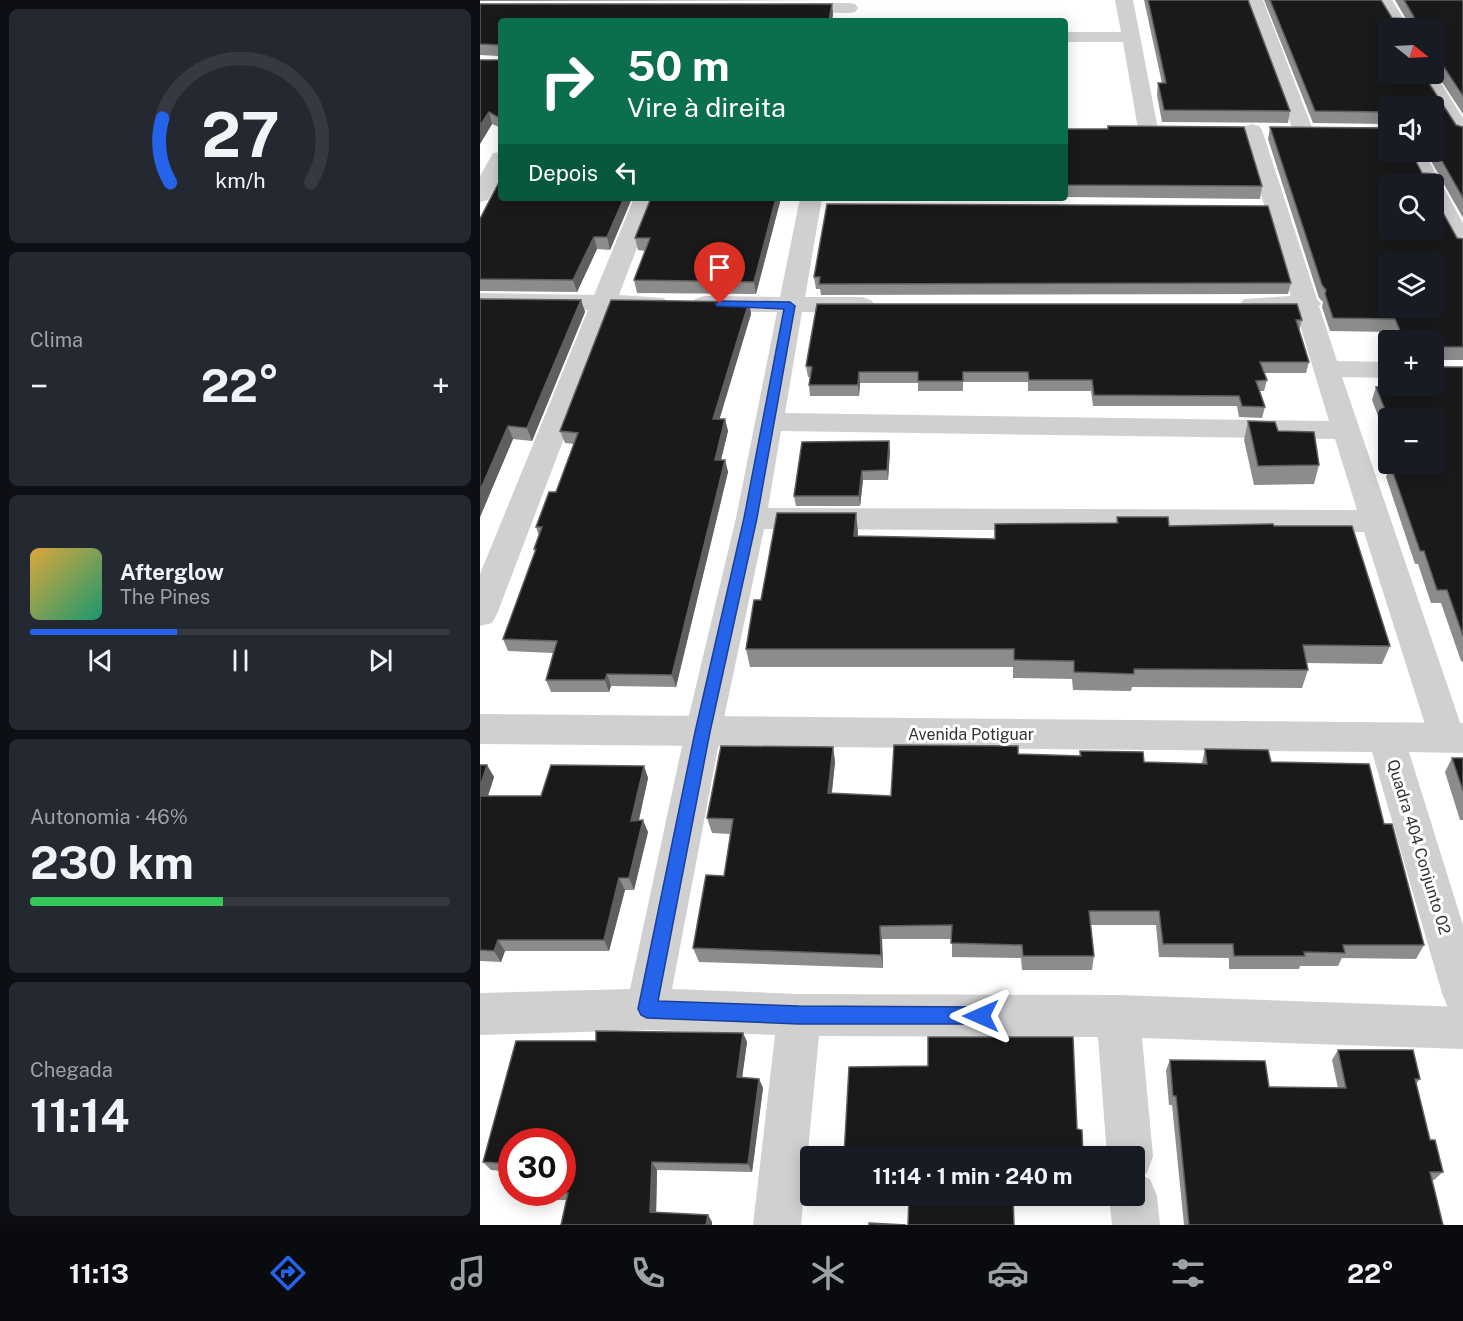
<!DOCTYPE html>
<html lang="pt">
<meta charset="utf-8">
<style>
:root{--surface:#171b24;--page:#242831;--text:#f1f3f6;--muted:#9ea1a6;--line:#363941;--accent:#2563eb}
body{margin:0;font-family:"Public Sans",sans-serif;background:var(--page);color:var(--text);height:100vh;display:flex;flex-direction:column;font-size:22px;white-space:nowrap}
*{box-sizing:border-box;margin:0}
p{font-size:20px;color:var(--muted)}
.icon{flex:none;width:33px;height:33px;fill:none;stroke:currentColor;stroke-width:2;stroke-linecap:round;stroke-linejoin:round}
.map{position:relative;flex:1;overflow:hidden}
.drawer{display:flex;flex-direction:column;gap:9px;padding:9px;background:#0d0f14;width:480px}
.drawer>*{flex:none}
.top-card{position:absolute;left:18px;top:18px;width:570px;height:183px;border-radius:6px;box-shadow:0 3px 15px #0003;background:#0b6e4f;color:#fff;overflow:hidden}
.needle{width:39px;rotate:108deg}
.tools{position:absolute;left:898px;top:18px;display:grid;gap:12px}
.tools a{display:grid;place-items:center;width:66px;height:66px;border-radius:6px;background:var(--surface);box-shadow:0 3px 15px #0003;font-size:30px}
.speed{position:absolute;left:18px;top:1128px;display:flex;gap:12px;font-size:30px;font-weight:700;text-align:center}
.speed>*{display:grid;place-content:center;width:78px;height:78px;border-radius:50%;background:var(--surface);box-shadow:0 3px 15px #0003;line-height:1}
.speed .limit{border:9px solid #d22;background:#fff;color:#111}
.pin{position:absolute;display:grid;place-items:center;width:51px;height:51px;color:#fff;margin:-62px -26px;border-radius:50% 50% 50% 0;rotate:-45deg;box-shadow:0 0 6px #0007}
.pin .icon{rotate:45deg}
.me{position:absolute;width:66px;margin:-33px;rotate:270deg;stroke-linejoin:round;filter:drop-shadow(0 0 4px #0008)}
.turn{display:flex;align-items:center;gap:21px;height:126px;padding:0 30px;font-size:27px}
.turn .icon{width:78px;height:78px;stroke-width:2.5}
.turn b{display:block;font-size:42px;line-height:51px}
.then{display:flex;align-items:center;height:57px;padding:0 30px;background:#0003;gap:12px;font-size:22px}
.big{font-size:45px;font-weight:700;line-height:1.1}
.drawer .card{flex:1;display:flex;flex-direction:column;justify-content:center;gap:9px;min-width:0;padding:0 21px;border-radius:9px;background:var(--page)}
.drawer .dial{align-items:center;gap:0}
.dial svg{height:156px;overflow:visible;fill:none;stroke:var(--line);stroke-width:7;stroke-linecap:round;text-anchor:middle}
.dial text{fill:var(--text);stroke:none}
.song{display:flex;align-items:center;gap:18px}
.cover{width:72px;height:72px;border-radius:9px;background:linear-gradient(135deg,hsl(40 70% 55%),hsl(160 70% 35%))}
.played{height:6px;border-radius:3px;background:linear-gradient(90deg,var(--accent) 35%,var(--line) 35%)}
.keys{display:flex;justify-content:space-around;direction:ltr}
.heat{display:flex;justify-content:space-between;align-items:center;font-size:33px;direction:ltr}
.charge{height:9px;border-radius:4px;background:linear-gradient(90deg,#34c759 46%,var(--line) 0)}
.trip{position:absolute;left:320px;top:1146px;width:345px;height:60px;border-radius:6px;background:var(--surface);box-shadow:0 3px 15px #0003;font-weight:700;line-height:60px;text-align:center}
.dock{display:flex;height:96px;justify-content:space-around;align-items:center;background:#090b0e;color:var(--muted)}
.dock .icon{width:42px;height:42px}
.dock .active{color:var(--accent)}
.dock b{font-size:27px;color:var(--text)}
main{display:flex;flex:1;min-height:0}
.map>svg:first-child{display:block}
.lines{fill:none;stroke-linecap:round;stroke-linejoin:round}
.minor{fill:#d0d0d0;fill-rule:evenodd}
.tertiary{fill:#d0d0d0;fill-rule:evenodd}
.wall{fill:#8c8c8c}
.shaded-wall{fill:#5f5f5f}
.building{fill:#1a1a1a;stroke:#5f5f5f;stroke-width:1.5;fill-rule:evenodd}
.route{fill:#2563eb;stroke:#184099;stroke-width:1.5}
.labels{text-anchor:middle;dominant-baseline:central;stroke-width:6;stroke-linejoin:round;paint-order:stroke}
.street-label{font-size:16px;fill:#333;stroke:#fff}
</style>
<main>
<section class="drawer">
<div class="card dial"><svg viewBox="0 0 100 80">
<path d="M14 69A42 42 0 1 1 86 69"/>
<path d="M14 69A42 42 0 0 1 10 36" stroke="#2563eb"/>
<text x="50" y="56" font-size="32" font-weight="700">27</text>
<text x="50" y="72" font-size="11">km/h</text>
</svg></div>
<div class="card"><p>Clima</p>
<div class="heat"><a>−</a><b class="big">22°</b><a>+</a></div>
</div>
<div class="card">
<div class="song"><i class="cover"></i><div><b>Afterglow</b><p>The Pines</p></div></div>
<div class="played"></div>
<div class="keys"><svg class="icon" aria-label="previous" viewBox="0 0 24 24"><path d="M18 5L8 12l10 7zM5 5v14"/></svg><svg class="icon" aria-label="pause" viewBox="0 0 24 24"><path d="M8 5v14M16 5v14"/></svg><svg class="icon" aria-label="next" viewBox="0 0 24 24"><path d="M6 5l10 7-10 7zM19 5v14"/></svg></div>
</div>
<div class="card"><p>Autonomia · 46%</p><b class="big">230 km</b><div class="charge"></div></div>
<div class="card"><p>Chegada</p><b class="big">11:14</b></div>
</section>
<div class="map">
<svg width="983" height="1225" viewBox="0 0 983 1225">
<rect width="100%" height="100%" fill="#fff"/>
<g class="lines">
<!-- minor -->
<g class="minor">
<path d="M635,0H653L678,129L675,133L668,135L661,133L658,129L643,42H585V32H641Z"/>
<path d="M765,0H783L833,130L830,134L823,136L816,134L813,130Z"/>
<path d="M894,0H912L929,28H911Z"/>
<path d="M308,3H369L375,4L378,8L375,12L369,13L302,12L299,8L302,4Z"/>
<path d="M954,72L983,118V138L974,136L936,74H954Z"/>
<path d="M772,124L779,126L782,130L837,299L841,304L839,306L857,361L909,362V378L862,377L983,731V741L980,747L967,752L954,747L949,737L884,532L284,529L241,732L192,989L319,994L638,995L983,1007V1049L662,1038L673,1156L667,1173L660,1175L670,1179L677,1196L680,1225H632L629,1196H654V1156H627L618,1037L339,1036L321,1225H273L295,1035L167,1030L0,1035V993L150,989L205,732L256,518L297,312H224L215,309L211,304L215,299L224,296L300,297L320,198H342L325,297H382L391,300L395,305L391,310L382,313L322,312L305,413L849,421L816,312H773L764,309L760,304L764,299L811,296L762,130L765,126ZM301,431L855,439L877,510L288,508Z"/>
<path d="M21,152V177L8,200L0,202V176L13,153Z"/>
<path d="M923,152H944L983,223V251L975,249L954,211V184H940Z"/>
<path d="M154,198H176L139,295L184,298L188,303L184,308L175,311L133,310L17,614L12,623L0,626V574L108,310L0,309V293L114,295Z"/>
</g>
<!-- tertiary -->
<path class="tertiary" d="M0,714L983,723V753L929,752L983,925V1014L968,1008L962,993L892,752L0,744Z"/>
</g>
<!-- wall -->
<g class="wall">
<path d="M0,0H355L0,1Z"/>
<path d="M664,0H768L810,111L808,123L682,122L677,95L678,83H682Z"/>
<path d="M784,0H901L912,18L926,19L915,0H983V114L954,70L909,28L976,125L983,127V218L946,152H954V106H909V124L833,123Z"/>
<path d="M0,4H352L353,15L21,21V128L12,124L0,144L19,60V56L0,55Z"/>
<path d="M628,126L782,186L780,199L585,197V129H627Z"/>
<path d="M790,127L942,173L977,238L983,239V360H957V367H983V662L981,661L961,603H951L938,564H935L906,477L910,464H954L909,418V445L892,400L896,387L954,386V340H914L911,332L850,331L842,307L843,302L839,298L788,139Z"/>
<path d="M21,198H152L130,250L117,249L97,292L0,291V219Z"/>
<path d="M171,198H301L276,294L157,293L154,280L165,251L158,250L155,238Z"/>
<path d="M334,277L811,283L808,294L341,295L340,289H336Z"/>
<path d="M0,299L101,300L105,312L52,441L33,439L0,517Z"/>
<path d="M269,302L271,314L239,419H245L248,431L241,460H245L248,472L196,687L131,686L129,692H71L66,680L73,653L28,651L23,639L55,552L54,549L59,536L56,527L76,492L94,444L85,443L80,431Z"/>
<path d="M337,304L822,320L819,331L829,362L826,373H784L787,380L784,391H779L785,407L782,418L759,417L757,406H613L611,391H548V382H483V391H438V383H380L379,396H330L329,385L330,377H328L326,366Z"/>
<path d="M768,421L798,431L839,465L834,484L774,485L764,440Z"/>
<path d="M409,441L410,451L408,480H383L380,506H316L314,496Z"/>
<path d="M637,517L689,526H794L910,646L902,664L826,663L828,670L822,688L652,687L651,691L593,690L592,679L533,678V667H270L266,649L281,600L378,532V536L515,539V524L636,523Z"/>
<path d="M353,747L355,762L352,793L411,796L538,754L599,756L600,751L664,762L722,763L725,749L791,762L904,824L944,945L936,959L862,958L858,966H820L819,969H749V958L679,957L676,925H611L614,956L612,970H542L541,958L472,957V939H402L403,968L219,962L213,948L244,876L250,834L232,833L227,818Z"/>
<path d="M972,758H983V820H980L965,772Z"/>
<path d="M0,765H7L14,777L8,796H61L164,766L168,778L159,820L168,832L154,890H145L129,951H25L21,962L0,961Z"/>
<path d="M116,1031L263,1033L267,1042L262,1077L279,1079L283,1088L272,1172L177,1170L176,1212L228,1215L232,1222V1225H81L86,1200H59L53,1192H82V1142H32V1172L11,1170L3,1162L36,1041H116Z"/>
<path d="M858,1050L940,1079L936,1084L950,1140L963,1172L954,1180H952L963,1225H704L692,1105H689L686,1070L690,1060L789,1087L858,1088L852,1060Z"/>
</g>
<!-- shaded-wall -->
<g class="shaded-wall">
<path d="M352,4L353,15L352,21H349Z"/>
<path d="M958,58L954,70V59Z"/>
<path d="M9,112L12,124L0,144V126Z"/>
<path d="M144,198H152L130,250L127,237Z"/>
<path d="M296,198H301L276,294L274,282Z"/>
<path d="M114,237L117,249L97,292L93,280Z"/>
<path d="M101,300L105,312L52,441L47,428Z"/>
<path d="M269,302L271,314L236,431L233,419Z"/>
<path d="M379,372L380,383L379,396L378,385Z"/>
<path d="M245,419L248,431L238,472L235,460Z"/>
<path d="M28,426L33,439L0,517V491Z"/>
<path d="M409,441L410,451L408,480L407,470Z"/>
<path d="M245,460L248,472L196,687L192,675Z"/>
<path d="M382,471L383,480L380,506L379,496Z"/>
<path d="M376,513L378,532L376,554L374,536Z"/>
<path d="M127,674L131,686L129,692L125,680Z"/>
<path d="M353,747L355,762L350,808L348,793Z"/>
<path d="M7,765L14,777L4,808L0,801V787Z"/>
<path d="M164,766L168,778L156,833L151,821Z"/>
<path d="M163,820L168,832L154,890L149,878Z"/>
<path d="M139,878L145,890L129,951L124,940Z"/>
<path d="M400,926L402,939L403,968L401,955Z"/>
<path d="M18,940L25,951L21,962L14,951Z"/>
<path d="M263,1033L267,1042L261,1086L257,1077Z"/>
<path d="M279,1079L283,1088L272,1172L268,1164Z"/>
<path d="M172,1162L177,1170L176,1220L170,1212Z"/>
<path d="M228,1215L232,1222V1225H226Z"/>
</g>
<!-- building -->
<g class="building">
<path d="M668,0H768L810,111L684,110L678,83H686Z"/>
<path d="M790,0H901L912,18L932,19L934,17L924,0H983V96L958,58L954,59V28H909V74H943L976,125L983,127V198L954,147V106H909V112L835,111Z"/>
<path d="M0,4H352L349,21H21V119L9,112L0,126V60H19V45L0,44Z"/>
<path d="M628,126L764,127L782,186L585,185V129H628Z"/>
<path d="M790,127L909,128V152H931L942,173L956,174V200L977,238L983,239V347H957V367H983V636L967,590H957L944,551H940L910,464L926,465L925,464H954V418H909V420L896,387L954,386V340H924L915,319L853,318L845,294L846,290L842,285ZM909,184H954V230H909ZM909,262H954V308H909Z"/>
<path d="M21,178V198H144L127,237H114L93,280L0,279V219Z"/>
<path d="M171,198H296L274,282L154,280L170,238H155Z"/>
<path d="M347,204L788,206L811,283L339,284L340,277H334Z"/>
<path d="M0,299L101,300L47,428L28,426L0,491Z"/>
<path d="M131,300L269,302L233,419H245L235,460H245L192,675L127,674L125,680H66L77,641L23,639L56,549H54L62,527H56L69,492H76L98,433L80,431Z"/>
<path d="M337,304H817L822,320H816L829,362H780L787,380L776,381L785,407L762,406L759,396L614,395L612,380H549L548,372H483V381H438V372H379L378,385H329L332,367L326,366Z"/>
<path d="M768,421L795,422L798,431L834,432L839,465L778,466Z"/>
<path d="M409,441L407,470L382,471L379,496H314L322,442Z"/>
<path d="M297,513H376L374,536L426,537L515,539V524L638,523L637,517H688L689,526L793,524L794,526H872L910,646L823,645L828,670L654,669V674L594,672V661L534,660V649H266L274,600H281Z"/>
<path d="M414,745L538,746V754L601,756L600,751L663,752L664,762L727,764L725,749L788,750L791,762L889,764L904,824H912L944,945H863L865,953L824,952L825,956H754L753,944H683L679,911H609L614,956H543L542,945L471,943L472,925L400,926L401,955L213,948L226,875L244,876L253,819L227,818L241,746L353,747L348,793L411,796Z"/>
<path d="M972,758H983V791Z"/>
<path d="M0,765H7L0,787Z"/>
<path d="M71,765L164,766L151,821L163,820L149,878H139L124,940H18L14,951L0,950V796H61Z"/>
<path d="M116,1031L263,1033L257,1077L279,1079L268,1164L172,1162L170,1212L228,1215L226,1225H81L88,1193L73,1192H82V1142H32V1164L3,1162L36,1041H116Z"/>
<path d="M448,1037H593L597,1129L602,1130L603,1156H364L369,1067L448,1066Z"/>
<path d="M858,1050H933L940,1079H935L950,1140H955L963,1172H950L963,1225H709L696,1096H693L690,1060L785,1061L789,1087L866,1088Z"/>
<path d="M429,1196H533L534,1225H428Z"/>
<path d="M389,1223L426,1225H389Z"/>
</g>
<!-- route -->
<path class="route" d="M240,301L310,302L315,306L277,518L230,732L178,1001L319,1006L501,1007L507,1009L510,1016L507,1022L501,1024H319L167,1018L161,1015L158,1009L215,732L264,518L304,309L237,306L235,304Z"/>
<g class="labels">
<!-- street labels -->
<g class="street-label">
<text x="491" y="734">Avenida Potiguar</text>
<text transform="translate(939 847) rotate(73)">Quadra 404 Conjunto 02</text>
</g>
</g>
</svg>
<div class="tools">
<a><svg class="needle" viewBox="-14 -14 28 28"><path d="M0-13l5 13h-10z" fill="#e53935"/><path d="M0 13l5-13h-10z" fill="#9ea1a6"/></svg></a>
<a><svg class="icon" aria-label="sound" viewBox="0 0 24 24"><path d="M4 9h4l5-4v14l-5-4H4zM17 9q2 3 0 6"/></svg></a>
<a><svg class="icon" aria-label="search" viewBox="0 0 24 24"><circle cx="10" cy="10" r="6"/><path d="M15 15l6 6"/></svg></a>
<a><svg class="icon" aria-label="layers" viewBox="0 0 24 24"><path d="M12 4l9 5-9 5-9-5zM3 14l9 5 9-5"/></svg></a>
<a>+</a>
<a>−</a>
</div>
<div class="speed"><div class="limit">30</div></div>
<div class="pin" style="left:240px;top:304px;background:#d93025"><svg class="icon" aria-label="arrive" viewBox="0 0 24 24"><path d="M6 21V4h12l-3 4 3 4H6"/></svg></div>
<svg class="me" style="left:501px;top:1016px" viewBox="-20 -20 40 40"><path d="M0-17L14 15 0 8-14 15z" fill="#2563eb" stroke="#fff" stroke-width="4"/></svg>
<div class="trip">11:14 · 1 min · 240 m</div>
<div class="top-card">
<div class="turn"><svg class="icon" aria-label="right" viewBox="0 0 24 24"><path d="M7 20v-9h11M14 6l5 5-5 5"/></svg><div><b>50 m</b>Vire à direita</div></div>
<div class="then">Depois<svg class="icon" aria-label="left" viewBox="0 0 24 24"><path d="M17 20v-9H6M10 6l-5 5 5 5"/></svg></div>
</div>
</div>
</main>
<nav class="dock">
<b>11:13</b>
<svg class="icon active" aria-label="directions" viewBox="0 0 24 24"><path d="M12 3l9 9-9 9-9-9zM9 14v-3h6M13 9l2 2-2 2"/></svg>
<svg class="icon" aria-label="music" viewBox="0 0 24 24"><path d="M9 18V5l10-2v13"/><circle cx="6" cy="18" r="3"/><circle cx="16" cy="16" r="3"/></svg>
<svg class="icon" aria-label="phone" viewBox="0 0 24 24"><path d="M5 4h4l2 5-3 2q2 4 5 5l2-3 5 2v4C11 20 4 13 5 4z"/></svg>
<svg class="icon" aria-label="climate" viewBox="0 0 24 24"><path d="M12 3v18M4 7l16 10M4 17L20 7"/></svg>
<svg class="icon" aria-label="car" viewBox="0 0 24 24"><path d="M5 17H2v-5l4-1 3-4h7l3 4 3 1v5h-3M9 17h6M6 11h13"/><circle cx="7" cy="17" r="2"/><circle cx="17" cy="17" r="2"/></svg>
<svg class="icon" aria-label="filters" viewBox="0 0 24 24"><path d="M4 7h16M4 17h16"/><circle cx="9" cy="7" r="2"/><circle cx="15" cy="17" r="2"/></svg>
<b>22°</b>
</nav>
